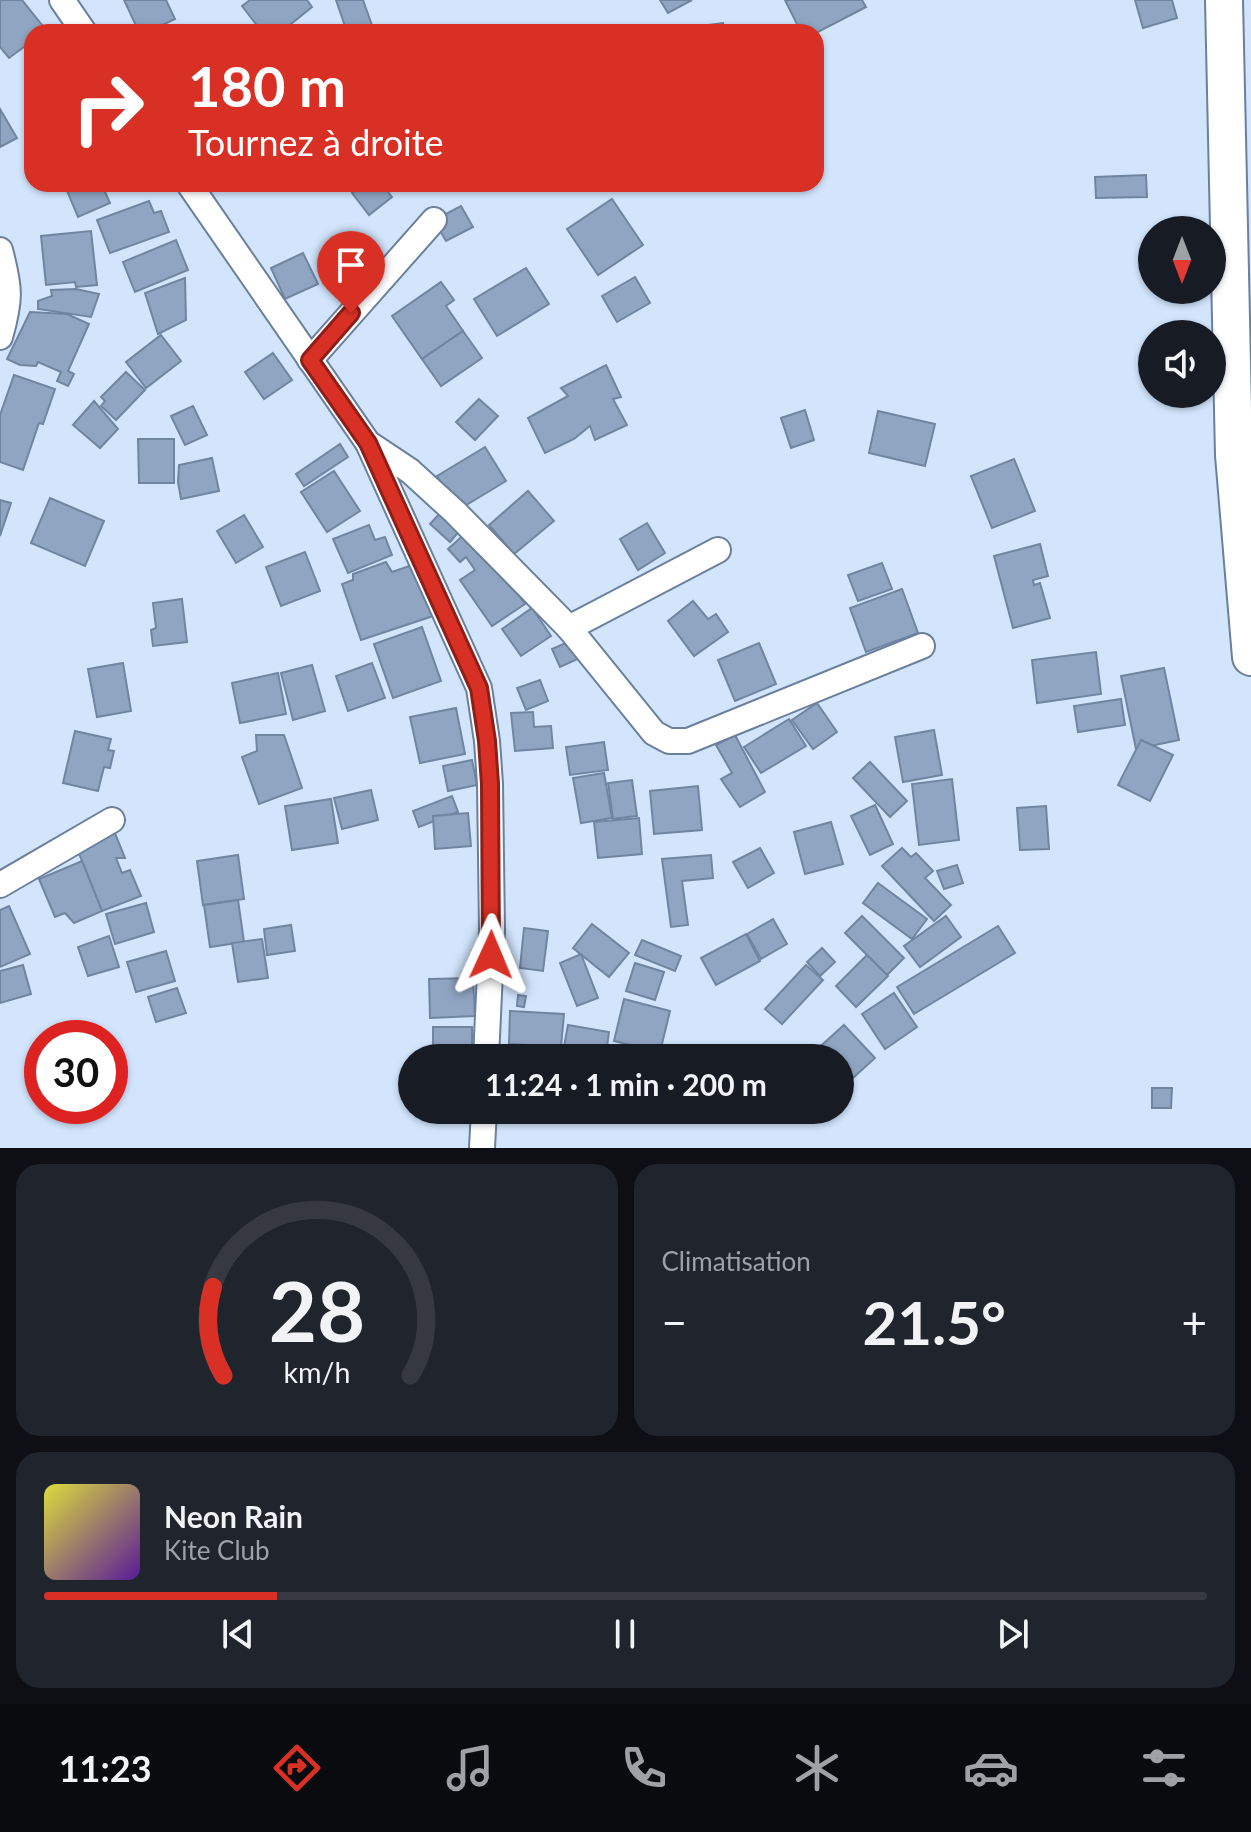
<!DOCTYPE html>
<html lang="fr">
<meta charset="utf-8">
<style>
:root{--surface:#171b24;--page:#20242c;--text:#f1f3f6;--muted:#9ea1a6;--line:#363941;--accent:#d93025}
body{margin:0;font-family:Lato,sans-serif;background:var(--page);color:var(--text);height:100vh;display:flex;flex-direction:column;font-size:30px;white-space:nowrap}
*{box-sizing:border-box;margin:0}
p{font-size:26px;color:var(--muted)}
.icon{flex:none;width:44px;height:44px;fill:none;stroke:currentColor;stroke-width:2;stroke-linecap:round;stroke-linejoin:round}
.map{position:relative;height:1148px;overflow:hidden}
.sheet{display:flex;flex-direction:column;gap:16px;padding:16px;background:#0d0f14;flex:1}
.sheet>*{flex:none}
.guide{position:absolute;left:24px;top:24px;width:800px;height:168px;border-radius:24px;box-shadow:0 2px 6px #0004;background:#d93025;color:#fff;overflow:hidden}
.needle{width:52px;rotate:180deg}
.controls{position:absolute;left:1138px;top:216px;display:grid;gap:16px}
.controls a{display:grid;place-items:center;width:88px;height:88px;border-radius:50%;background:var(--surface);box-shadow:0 2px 6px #0004;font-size:40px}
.speed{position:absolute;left:24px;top:1020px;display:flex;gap:16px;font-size:40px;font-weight:700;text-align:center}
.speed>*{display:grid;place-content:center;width:104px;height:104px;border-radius:50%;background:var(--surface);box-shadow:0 2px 6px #0004;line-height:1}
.speed .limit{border:12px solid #d22;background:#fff;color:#111}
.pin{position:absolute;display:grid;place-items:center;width:68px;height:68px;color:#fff;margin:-82px -34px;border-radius:50% 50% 50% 0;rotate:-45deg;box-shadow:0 0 8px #0007}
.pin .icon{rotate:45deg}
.me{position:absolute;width:88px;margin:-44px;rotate:1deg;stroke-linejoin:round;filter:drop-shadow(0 0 6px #0008)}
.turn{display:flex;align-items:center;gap:28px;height:168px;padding:0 32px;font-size:36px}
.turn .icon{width:104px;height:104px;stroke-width:2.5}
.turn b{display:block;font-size:56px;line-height:68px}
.big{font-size:60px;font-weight:700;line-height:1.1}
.sheet .card{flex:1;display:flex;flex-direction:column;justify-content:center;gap:12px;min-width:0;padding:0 28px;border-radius:24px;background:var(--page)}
.sheet .dial{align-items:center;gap:0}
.dial svg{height:208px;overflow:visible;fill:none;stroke:var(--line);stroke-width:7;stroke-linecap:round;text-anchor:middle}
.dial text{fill:var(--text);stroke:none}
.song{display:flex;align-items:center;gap:24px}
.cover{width:96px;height:96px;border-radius:12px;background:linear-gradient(135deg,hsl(60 70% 55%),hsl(270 70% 35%))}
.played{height:8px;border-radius:4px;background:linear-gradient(90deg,var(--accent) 20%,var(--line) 20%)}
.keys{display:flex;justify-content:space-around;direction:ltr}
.heat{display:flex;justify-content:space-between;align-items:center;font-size:44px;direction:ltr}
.sheet .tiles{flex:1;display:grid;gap:16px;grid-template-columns:1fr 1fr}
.card:last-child{grid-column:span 2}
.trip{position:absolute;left:398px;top:1044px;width:456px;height:80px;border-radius:40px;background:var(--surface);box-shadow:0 2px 6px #0004;font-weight:700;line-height:80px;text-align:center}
.menu{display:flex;height:128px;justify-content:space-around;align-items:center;background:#090b0e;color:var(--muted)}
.menu .icon{width:56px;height:56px}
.menu .selected{color:var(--accent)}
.menu b{font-size:36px;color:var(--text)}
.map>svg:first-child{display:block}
.building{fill:#90a5c2;stroke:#7085a0;stroke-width:2}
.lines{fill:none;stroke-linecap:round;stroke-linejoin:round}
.minor-casing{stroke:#6b809b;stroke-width:28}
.highway-casing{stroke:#6b809b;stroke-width:40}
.minor{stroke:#fff;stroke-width:24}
.highway{stroke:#fff;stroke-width:36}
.route-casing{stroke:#8d1f18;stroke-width:20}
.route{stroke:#d93025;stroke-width:14}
</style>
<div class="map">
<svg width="1251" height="1148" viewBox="0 0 1251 1148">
<rect width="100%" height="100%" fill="#d2e5fd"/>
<!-- building -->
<g class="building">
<path d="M0,0H22L46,30L32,32V41L9,58L0,47Z"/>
<path d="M124,0H166L175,19L148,32H139Z"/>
<path d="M250,0H307L312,7L281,32H262L242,6Z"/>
<path d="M336,0H363L374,31L347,32Z"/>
<path d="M660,0H692L668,13Z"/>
<path d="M785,0H862L866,7L816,33L801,32Z"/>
<path d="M1135,0H1172L1177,18L1143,28Z"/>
<path d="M723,23L725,32H677V29Z"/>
<path d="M0,109L17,138L0,147Z"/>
<path d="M1146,175L1147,197L1096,198L1095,177Z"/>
<path d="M69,184H108L110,189L105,192L110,203L78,217L65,186Z"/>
<path d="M363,184H382L392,197L369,215L352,193Z"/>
<path d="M612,199L643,245L598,275L567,229Z"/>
<path d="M149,201L154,213L161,211L169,232L110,253L97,220Z"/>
<path d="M461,206L473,227L446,241L434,220Z"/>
<path d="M91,231L97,285L76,287L75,282L46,285L41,236Z"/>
<path d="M176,240L188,270L135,292L123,262Z"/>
<path d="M303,253L318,284L285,299L271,268Z"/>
<path d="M526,268L549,304L497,336L474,299Z"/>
<path d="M635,277L650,303L617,322L602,296Z"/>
<path d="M185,278L186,320L158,334L145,293Z"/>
<path d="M441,282L454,300L446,306L463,331L422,359L392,316Z"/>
<path d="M76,289L99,294L91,317L38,309V301L52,296L51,290Z"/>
<path d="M30,312L67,314L89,324L68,371L74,374L68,386L57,381L61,372L38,362L36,366L20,365L7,359Z"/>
<path d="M463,331L482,358L441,386L422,359Z"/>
<path d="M161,335L181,361L146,388L126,362Z"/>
<path d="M273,353L292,380L264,399L245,372Z"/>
<path d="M606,365L621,397L613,399L627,425L595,440L590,426L574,439L545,453L528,418L568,396L561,388Z"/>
<path d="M126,372L145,390L116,420L101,406L105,401L101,397Z"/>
<path d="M14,375L55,389L43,424L39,423L23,470L0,462V415Z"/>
<path d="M479,399L498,416L475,440L456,422Z"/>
<path d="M94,401L118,429L100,448L73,425Z"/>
<path d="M193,406L207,435L185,445L171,416Z"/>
<path d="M805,410L814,440L791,448L781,418Z"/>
<path d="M878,411L935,424L925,466L869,453Z"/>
<path d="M138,439H174V483H139Z"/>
<path d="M340,444L348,457L304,486L296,474Z"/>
<path d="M485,447L506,481L458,510L437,476Z"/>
<path d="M212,458L219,491L181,499L178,482L179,465Z"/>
<path d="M1014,459L1035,511L992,528L971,476Z"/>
<path d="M334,471L360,511L327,532L301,492Z"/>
<path d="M528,491L554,521L514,554L489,525Z"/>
<path d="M50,498L104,521L85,566L31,543Z"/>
<path d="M0,500L11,503L0,536Z"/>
<path d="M442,511L461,529L450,542L430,524Z"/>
<path d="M244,515L263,547L236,563L217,531Z"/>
<path d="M647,523L665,553L638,570L620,539Z"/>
<path d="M369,525L375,540L385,537L392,555L348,573L333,539Z"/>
<path d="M469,530L481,541L525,604L492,626L460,580L475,570L466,557L460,562L448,549Z"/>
<path d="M1040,544L1048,576L1033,580L1034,585L1040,583L1050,618L1013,628L994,556Z"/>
<path d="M305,552L320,591L281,606L266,567Z"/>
<path d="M386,562L392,572L415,564L433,616L361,640L342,584L353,580V574Z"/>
<path d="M882,563L892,589L858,601L848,575Z"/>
<path d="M902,589L918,633L866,652L850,608Z"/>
<path d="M182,599L187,642L153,646L151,630L156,628L153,603Z"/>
<path d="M693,601L708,619L716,614L728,632L694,656L668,621Z"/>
<path d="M532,608L551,636L521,656L502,629Z"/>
<path d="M422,627L441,681L393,698L374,644Z"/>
<path d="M575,639L582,657L560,667L552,649Z"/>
<path d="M759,643L776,684L735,701L718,660Z"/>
<path d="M1096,652L1101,694L1037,703L1032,660Z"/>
<path d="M123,663L131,711L97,717L88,669Z"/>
<path d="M372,663L385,698L348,711L336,676Z"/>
<path d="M312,665L325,711L293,720L281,673Z"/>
<path d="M1164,668L1179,740L1136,749L1121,676Z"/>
<path d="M278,673L286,714L240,723L232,683Z"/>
<path d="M540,680L548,701L526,710L517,688Z"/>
<path d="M1121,699L1125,725L1078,732L1074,706Z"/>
<path d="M817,703L837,732L813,749L792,720Z"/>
<path d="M456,708L465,754L420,763L410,717Z"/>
<path d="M533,712L534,727L551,726L553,748L515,751L511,713Z"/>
<path d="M789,719L806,746L761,773L744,747Z"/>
<path d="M934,730L942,775L903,782L895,737Z"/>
<path d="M75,731L111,739L108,750L114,751L110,768L104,767L98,791L63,783Z"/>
<path d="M256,735H284L302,788L259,804L242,757L257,751Z"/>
<path d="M735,735L765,792L740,807L721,779L732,773L716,745Z"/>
<path d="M1141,740L1173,755L1150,801L1118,785Z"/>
<path d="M604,742L608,770L570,775L566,747Z"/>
<path d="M472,760L477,785L448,791L443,766Z"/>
<path d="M870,762L907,801L890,817L853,778Z"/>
<path d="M604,773L612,818L581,823L573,778Z"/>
<path d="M952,779L959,840L919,845L912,784Z"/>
<path d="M632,780L637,816L613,819L608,783Z"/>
<path d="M698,786L702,830L654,834L650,791Z"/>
<path d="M371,790L378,820L342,829L334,798Z"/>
<path d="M452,796L458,812L419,827L413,811Z"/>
<path d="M331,799L338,843L292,850L285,806Z"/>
<path d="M875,805L893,844L870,855L851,816Z"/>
<path d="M1046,806L1049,849L1020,850L1017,808Z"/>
<path d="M468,813L471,846L435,849L433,816Z"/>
<path d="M639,818L642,854L598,858L594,822Z"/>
<path d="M831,822L843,864L805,874L794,832Z"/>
<path d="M114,831L125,858H116L122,873L130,870L141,896L102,911L76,846Z"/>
<path d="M760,848L774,873L748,888L733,862Z"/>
<path d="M902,848L911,857L916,853L933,871L925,878L951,905L934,921L882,866Z"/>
<path d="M238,855L244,899L203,905L197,861Z"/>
<path d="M711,855L713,878L682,881L688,925L671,927L662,859Z"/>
<path d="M82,861L102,911L74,923L65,913L55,917L39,879Z"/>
<path d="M957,865L963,883L944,889L937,871Z"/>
<path d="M878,883L927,919L912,939L863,903Z"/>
<path d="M238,900L244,942L210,947L204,905Z"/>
<path d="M146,903L154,932L115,944L106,914Z"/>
<path d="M9,906L30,954L0,967V910Z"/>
<path d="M862,916L904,958L887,975L845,933Z"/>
<path d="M946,916L961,937L920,967L904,946Z"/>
<path d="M773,919L787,944L761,959L747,934Z"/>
<path d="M592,924L629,953L609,977L573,948Z"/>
<path d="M291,925L295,951L267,955L264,929Z"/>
<path d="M998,926L1015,953L914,1014L897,987Z"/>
<path d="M524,928L548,931L543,971L520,968Z"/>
<path d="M746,934L760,961L716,985L701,958Z"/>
<path d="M109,936L119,967L88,976L78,947Z"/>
<path d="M262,939L268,978L238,982L232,943Z"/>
<path d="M642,940L681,956L675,971L635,955Z"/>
<path d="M822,948L835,962L820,976L807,962Z"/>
<path d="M166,951L175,981L136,992L127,962Z"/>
<path d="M581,954L598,998L577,1006L560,963Z"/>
<path d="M867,955L888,976L856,1007L836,986Z"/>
<path d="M635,963L664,972L655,1000L626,991Z"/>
<path d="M23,965L31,994L0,1003V971Z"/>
<path d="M806,965L823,980L782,1024L765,1009Z"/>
<path d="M473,978L475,1016L430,1018L429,979Z"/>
<path d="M177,988L186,1013L156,1022L148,997Z"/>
<path d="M894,993L917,1027L885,1049L862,1014Z"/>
<path d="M518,995L526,996L524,1007L517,1006Z"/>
<path d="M624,999L670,1011L660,1052L614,1041Z"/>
<path d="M510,1011L564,1014L561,1047L509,1044Z"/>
<path d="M568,1025L609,1032L607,1047L627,1050L626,1058H600L563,1052Z"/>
<path d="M844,1025L875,1058L842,1088L840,1085V1058H815L812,1054Z"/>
<rect x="433" y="1027" width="39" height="22"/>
<path d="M1152,1088H1172L1171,1108H1152Z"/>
</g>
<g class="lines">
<defs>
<g id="minor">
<path d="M62,0L84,32"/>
<path d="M189,184L368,443L410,471L455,512L569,628L654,733L669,741H688L922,646"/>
<path d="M0,250C10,288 11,299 0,337"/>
<path d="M310,360L434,220"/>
<path d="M368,443L479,688L487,741L490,784L492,930L486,1058"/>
<path d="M569,628L718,550"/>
<path d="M0,885L112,820"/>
<path d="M482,1148L484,1110"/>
</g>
<path id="highway" d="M1224,0L1234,455L1251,657"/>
</defs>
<!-- minor casing -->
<use href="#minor" class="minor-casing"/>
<!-- highway casing -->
<use href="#highway" class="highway-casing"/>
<!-- minor -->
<use href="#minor" class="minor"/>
<!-- highway -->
<use href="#highway" class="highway"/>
</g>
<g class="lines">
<defs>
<path id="route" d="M351,313L310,360L368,443L479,688L487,741L490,784L491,955"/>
</defs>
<!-- route casing -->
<use href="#route" class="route-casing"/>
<!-- route -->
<use href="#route" class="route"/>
</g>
</svg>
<div class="controls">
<a><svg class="needle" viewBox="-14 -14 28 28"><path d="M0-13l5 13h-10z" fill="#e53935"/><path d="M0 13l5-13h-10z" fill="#9ea1a6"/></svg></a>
<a><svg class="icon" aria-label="sound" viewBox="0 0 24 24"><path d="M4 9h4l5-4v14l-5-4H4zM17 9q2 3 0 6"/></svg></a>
</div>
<div class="speed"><div class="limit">30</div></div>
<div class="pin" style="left:351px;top:313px;background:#d93025"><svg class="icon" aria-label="arrive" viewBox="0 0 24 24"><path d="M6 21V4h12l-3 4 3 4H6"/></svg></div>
<svg class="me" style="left:491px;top:955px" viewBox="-20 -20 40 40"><path d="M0-17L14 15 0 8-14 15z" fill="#d93025" stroke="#fff" stroke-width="4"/></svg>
<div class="trip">11:24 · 1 min · 200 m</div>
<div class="guide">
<div class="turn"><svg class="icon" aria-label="right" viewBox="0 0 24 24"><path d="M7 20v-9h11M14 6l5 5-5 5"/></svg><div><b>180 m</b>Tournez à droite</div></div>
</div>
</div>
<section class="sheet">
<div class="tiles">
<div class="card dial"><svg viewBox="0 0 100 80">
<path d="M14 69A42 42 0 1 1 86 69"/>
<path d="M14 69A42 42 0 0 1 10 35" stroke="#d93025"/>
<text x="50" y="56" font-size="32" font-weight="700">28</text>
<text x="50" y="72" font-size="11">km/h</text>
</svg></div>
<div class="card"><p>Climatisation</p>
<div class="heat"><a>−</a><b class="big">21.5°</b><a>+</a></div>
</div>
<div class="card">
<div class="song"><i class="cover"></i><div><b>Neon Rain</b><p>Kite Club</p></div></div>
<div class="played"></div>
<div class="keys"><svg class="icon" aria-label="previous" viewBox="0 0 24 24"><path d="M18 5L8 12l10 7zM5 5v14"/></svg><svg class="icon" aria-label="pause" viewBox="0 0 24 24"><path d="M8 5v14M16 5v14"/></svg><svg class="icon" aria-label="next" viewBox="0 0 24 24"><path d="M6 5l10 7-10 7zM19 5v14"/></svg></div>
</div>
</div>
</section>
<nav class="menu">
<b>11:23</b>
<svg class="icon selected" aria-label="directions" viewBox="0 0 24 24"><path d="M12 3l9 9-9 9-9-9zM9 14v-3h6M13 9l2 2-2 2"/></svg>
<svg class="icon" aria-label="music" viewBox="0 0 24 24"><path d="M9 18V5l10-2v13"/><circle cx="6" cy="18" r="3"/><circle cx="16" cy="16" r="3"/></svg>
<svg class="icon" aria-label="phone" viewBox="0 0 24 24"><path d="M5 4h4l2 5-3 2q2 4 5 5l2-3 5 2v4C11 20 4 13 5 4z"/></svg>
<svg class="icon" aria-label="climate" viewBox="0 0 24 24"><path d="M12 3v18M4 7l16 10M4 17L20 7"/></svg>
<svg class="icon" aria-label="car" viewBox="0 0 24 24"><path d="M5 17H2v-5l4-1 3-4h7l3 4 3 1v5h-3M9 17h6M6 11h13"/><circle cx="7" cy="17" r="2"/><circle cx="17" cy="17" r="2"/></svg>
<svg class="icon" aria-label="filters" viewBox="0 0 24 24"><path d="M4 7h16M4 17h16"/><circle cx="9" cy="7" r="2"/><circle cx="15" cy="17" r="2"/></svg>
</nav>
